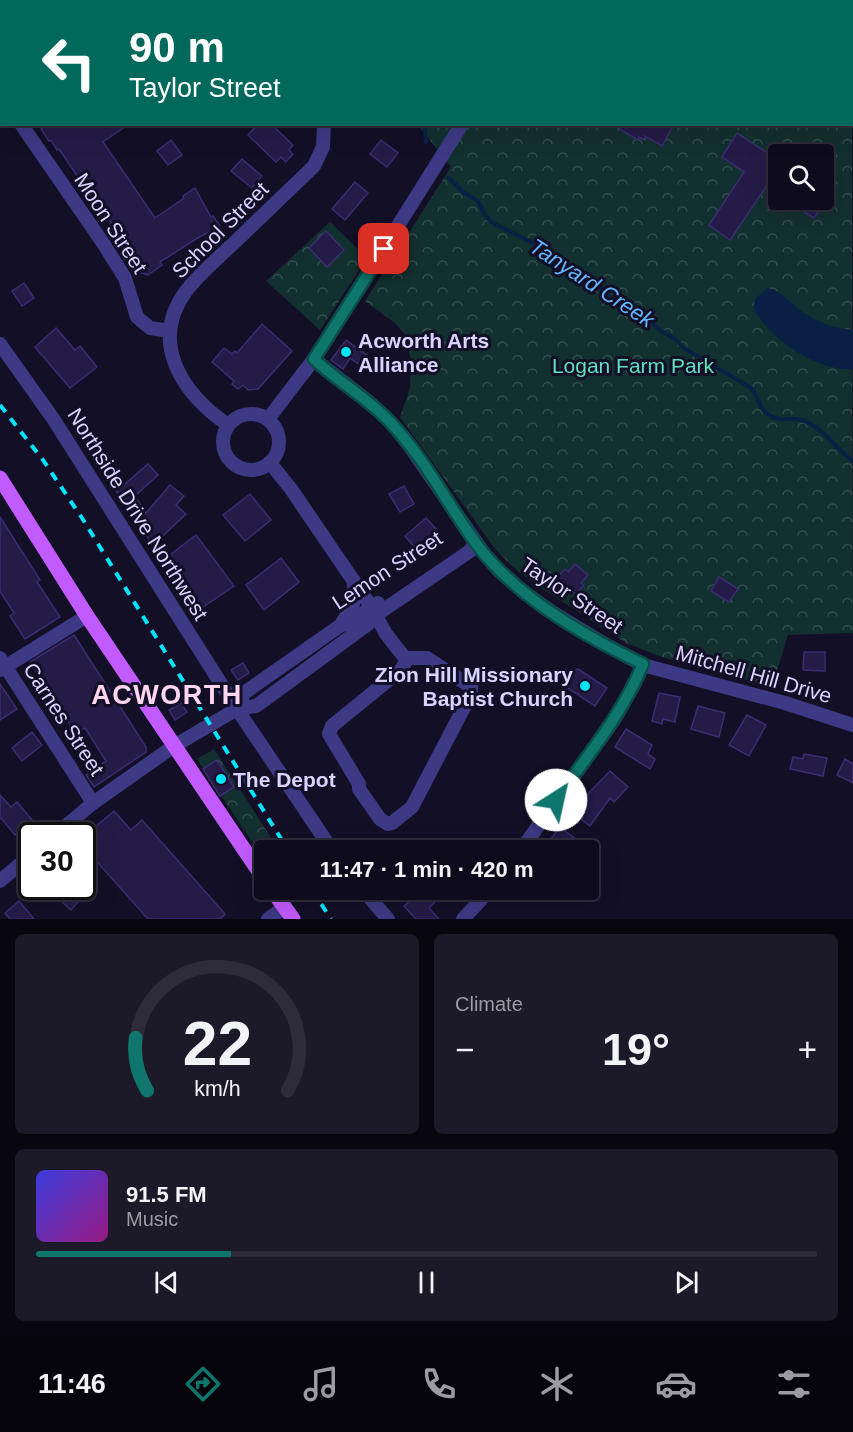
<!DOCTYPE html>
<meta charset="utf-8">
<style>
:root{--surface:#0e0b1c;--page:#1c1929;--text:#f1f3f6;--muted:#9b9ba3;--line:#2e2b3b;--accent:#0f766e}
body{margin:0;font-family:Arial,sans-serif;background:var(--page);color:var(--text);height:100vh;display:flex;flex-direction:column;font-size:22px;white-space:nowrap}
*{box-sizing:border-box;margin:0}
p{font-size:20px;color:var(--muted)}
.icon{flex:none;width:33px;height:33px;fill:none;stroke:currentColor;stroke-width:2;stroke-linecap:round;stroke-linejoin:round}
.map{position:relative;height:919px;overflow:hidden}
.details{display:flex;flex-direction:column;gap:15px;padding:15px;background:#08060f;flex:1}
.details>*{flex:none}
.banner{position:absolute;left:0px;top:0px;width:854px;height:126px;box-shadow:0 6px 24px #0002,0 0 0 2px var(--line);background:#00695c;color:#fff;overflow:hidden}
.buttons{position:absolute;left:768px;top:144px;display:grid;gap:12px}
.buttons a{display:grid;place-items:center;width:66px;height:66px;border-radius:6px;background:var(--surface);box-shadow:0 6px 24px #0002,0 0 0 2px var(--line);font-size:30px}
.speed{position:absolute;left:18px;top:822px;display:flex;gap:12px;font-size:30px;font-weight:700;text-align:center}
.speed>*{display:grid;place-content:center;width:78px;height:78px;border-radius:50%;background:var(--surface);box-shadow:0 6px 24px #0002,0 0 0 2px var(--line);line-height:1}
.speed .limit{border:3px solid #111;border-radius:9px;background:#fff;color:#111}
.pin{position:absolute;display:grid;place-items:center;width:51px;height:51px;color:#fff;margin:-26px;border-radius:12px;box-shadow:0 3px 9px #0006}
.me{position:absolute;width:66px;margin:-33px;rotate:35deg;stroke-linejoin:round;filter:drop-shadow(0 0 4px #0008)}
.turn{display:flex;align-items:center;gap:21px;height:126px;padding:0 30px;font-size:27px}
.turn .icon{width:78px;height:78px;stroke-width:2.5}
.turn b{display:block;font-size:42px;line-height:51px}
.big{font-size:45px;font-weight:800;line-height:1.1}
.details .card{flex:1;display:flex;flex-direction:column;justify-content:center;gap:9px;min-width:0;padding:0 21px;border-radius:9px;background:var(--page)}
.details .dial{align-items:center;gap:0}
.dial svg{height:156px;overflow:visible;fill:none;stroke:var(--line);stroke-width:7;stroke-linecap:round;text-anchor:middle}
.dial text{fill:var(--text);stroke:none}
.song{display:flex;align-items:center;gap:18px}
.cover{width:72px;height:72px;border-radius:9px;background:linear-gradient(135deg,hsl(240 70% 55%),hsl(310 70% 35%))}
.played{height:6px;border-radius:3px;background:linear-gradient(90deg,var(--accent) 25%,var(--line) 25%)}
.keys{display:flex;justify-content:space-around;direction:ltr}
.heat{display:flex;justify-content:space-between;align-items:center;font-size:33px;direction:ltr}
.details .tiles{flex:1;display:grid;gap:15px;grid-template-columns:1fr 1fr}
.card:last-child{grid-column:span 2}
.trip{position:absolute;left:254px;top:840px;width:345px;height:60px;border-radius:6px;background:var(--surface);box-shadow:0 6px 24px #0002,0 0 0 2px var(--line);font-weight:800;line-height:60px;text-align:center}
.tab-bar{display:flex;height:96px;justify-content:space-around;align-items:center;background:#06040b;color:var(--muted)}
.tab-bar .icon{width:42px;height:42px}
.tab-bar .selected{color:var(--accent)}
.tab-bar b{font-size:27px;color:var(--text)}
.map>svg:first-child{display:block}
.park{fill:url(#park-crowns);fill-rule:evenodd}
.water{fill:#0a1f44}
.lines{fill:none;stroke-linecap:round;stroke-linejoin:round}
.stream{stroke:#0a1f44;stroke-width:4}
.building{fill:#241b47;stroke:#3b2d73;stroke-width:1.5}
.minor{stroke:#3d3a85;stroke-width:14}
.major{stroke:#c25bff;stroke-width:15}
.rail{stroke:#00e5ff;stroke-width:4;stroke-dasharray:9 8;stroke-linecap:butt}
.route-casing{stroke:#0a4d48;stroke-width:15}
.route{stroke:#0f766e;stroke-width:10}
.poi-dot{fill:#00e5ff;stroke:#130f26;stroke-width:2}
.labels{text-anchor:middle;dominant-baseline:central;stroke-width:6;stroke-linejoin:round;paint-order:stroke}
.street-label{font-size:21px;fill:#d9d4ff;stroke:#130f26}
.poi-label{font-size:21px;font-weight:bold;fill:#d9d4ff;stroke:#130f26;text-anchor:start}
.park-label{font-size:21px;fill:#5fe0c0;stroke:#130f26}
.water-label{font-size:22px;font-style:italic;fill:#62b6ff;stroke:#130f26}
.district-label{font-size:27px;font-weight:bold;letter-spacing:1.5px;fill:#ffd6f0;stroke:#130f26}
</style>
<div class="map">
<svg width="853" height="919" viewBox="0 0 853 919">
<defs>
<pattern id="park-crowns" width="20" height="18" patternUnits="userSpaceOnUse" patternTransform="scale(1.5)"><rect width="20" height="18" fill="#12302f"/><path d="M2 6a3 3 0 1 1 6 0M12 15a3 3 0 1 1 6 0" fill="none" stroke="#344d4e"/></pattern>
</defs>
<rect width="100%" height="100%" fill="#130f26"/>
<!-- park -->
<g class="park">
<path d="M306,0H677L679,1L307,2Z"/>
<path d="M852,96L853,633L788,635L772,687L662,657L626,643L535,584L513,567L496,550L400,417L410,388L411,359L404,333L395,323L365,301L451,167L418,125L852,124ZM778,154H824V200H778Z"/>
<path d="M330,222L367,258L320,330L266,281Z"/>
<path d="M214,749L279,850H264V860L197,759Z"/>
</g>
<!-- water -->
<path class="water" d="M768,288C781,291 790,302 800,310C815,321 834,329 853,330V369C817,372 769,339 753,307L756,298Z"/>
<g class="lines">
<!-- stream -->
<g class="stream">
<path d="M364,0L365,2"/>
<path d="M424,124L426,142"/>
<path d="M449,178L463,192L478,201L485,215L491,222L557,255L566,262L568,271L575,277L601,288L618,305L629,312L651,321L657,328L678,341L682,347L751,388C758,395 758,405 765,412C776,423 788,417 801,420C822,426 836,449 853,461"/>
</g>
</g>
<!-- building -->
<g class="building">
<path d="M47,124H129L103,142L155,218L184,198L183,196L195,188L211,217L213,216L220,226L196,239L160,262L162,265L148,275L137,272L127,257L132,254L102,209L89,190L88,192L59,149L57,150L51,140L49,141L41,129Z"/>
<path d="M258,124H271L293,145L289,150L293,154L286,162L281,157L276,162L248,135Z"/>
<path d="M611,124H674L662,146L645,136V140L639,137L638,140Z"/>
<path d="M737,133L778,160V195L766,187L730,240L709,225L744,172L722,157Z"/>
<path d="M171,140L182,155L168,165L157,151Z"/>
<path d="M381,140L398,153L387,167L370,154Z"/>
<path d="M242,159L262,176L252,188L231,171Z"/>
<path d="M355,182L368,193L345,220L332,209Z"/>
<path d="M785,200H826L814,218Z"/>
<path d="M326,231L344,250L327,267L309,248Z"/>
<path d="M24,283L34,298L22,306L12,291Z"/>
<path d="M262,324L292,351L258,389L248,390L243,385L238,389L232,384L234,381L212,362L224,348L232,354L235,351L237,353Z"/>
<path d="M56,328L75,350L80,346L97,367L70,388L35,347Z"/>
<path d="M346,340L368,356L361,366L350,358L343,369L331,360Z"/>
<path d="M148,464L158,475L135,496L146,513L170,485L184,496L176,505L186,514L153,545L115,489L126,483Z"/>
<path d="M404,486L414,504L400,512L389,494Z"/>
<path d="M250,494L271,520L245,541L223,515Z"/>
<path d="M0,517L40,580L37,582L60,617L25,639L10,616L14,613L0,591Z"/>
<path d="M426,518L438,531L417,550L405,536Z"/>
<path d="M196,535L234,586L200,609L162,561Z"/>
<path d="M281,558L299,582L264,610L246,585Z"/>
<path d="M575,564L588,575L581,583L584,585L576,594L557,578L565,569L568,572Z"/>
<path d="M719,577L738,589L729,602L711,591Z"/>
<path d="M74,635L146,747V752L94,787L86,775L106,761L85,728L76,734L30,662Z"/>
<path d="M804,652H825V671L803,670Z"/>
<path d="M243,663L249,673L238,680L231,670Z"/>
<path d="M578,669L607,688L595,706L563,685L572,670Z"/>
<path d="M0,684L17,709L0,720Z"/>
<path d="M659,693L680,697L675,722L663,719L662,724L652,721Z"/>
<path d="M181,703L187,712L175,720L169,710Z"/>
<path d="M698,706L725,713L719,737L691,729Z"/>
<path d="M747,715L766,725L749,756L729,745Z"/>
<path d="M626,729L652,745L648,754L655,759L650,769L615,747Z"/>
<path d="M32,732L42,745L22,761L12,748Z"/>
<path d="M804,754L827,758L823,776L790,769L793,757L803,759Z"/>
<path d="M845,759L853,764V783L837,775Z"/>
<path d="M217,760L234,787L220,796L203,769Z"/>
<path d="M610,771L628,787L614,802L610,798L590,826L574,814L587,795Z"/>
<path d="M0,795L11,807L17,802L32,820L15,835L0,817Z"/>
<path d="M114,811L131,830L142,820L225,914L220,919H148L82,845V838Z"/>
<path d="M560,827L590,850H542Z"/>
<path d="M55,886H92L71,910L62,902L67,896Z"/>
<path d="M422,890H433L440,897L429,908L439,919H416L404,906Z"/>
<path d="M19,901L34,919H10L5,913Z"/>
</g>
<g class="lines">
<!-- minor -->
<g class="minor">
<path d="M240,0L241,2"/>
<path d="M695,0L698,2"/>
<path d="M549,2L551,0"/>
<path d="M852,89L853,90"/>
<path d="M0,100L2,101"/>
<path d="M21,124L103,243L125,278L137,317L150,328L170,331"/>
<path d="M0,344L54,420L237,709L332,850"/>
<path d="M314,359L368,401L391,423L408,444L483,552L499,571L521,590L552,612L603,643L643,665L785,703L853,725"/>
<circle cx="251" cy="442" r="28"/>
<path d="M268,419L314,359L462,124"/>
<path d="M228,425C183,394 148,343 186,291C200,273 218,258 235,242C261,217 287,192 314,166L323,147L324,124"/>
<path d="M271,464L291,489L372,608L386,634L405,658H427L471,687V694L412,807L392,823L388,824L380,819L359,789V784L329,734L332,726L402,669L407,658"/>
<path d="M341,625L353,604L354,581"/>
<path d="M0,658L93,803"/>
<path d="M0,670L87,616"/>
<path d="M237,709L244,693L341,625L347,624L378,603"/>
<path d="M54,836L93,803L174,746L237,709L256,706L368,624L376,615L470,551L475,543"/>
<path d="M521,850L614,720L635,683L643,665"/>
<path d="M0,881L32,854"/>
<path d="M363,890L388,919"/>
<path d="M268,919L285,907"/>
<path d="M463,919L490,890"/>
</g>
<!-- major -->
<g class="major">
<path d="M0,478L87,616L264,879"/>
<path d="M272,890L293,919"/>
</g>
<!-- rail -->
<g class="rail">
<path d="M0,405L43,460L82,518L288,850"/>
<path d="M312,890L331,919"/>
</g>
</g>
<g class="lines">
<defs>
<path id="route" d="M384,249L314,359C338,382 368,398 391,423C424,458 447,503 475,542C514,596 584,636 643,664C622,715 587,756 556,800"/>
</defs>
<!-- route casing -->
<use href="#route" class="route-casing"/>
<!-- route -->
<use href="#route" class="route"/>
</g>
<!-- markers -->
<g class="poi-dot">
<circle cx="346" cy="352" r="6"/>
<circle cx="585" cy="686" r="6"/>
<circle cx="221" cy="779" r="6"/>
</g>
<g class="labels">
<!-- street labels -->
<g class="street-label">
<text transform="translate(111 223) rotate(57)">Moon Street</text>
<text transform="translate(220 230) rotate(-45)">School Street</text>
<text transform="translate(138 514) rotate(58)">Northside Drive Northwest</text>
<text transform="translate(387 570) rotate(-33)">Lemon Street</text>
<text transform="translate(572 595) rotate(34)">Taylor Street</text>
<text transform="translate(754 674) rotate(16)">Mitchell Hill Drive</text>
<text transform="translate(64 719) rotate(57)">Carnes Street</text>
</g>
<!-- poi labels -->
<g class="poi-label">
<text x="358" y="340">Acworth Arts<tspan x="358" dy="24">Alliance</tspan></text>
<text x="573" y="674" text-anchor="end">Zion Hill Missionary<tspan x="573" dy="24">Baptist Church</tspan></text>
<text x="233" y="779">The Depot</text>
</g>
<!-- park labels -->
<g class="park-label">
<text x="633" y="365">Logan Farm Park</text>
</g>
<!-- water labels -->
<g class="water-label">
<text transform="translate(592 283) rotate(33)">Tanyard Creek</text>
</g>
<!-- district labels -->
<g class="district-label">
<text x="167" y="695">ACWORTH</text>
</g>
</g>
</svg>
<div class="buttons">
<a><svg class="icon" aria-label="search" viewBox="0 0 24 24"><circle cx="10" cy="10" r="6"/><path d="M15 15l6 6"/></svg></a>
</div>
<div class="speed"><div class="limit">30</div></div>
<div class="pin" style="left:384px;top:249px;background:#d93025"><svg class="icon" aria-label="arrive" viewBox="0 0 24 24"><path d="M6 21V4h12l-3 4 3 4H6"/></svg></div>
<svg class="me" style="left:556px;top:800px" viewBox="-20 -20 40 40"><circle r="19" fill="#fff"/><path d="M0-13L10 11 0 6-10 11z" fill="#0f766e"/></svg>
<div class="trip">11:47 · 1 min · 420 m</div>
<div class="banner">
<div class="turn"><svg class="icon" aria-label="left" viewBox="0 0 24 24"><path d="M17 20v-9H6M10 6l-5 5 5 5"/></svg><div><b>90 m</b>Taylor Street</div></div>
</div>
</div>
<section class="details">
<div class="tiles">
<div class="card dial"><svg viewBox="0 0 100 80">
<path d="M14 69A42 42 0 1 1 86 69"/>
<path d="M14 69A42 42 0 0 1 8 42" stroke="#0f766e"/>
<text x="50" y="56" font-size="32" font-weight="700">22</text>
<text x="50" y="72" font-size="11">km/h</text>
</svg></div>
<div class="card"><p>Climate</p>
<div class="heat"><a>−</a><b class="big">19°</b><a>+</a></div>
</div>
<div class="card">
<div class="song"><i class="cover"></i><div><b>91.5 FM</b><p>Music</p></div></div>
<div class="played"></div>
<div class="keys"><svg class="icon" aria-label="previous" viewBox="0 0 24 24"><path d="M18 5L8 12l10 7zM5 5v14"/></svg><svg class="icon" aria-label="pause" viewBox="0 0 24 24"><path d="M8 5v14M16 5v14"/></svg><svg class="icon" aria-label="next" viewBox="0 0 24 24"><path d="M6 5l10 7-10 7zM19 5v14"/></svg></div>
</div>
</div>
</section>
<nav class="tab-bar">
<b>11:46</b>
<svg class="icon selected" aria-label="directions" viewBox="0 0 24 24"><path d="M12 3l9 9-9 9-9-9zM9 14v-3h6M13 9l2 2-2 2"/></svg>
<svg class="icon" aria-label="music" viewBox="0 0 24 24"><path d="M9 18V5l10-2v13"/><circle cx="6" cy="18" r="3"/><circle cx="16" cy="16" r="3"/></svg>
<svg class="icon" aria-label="phone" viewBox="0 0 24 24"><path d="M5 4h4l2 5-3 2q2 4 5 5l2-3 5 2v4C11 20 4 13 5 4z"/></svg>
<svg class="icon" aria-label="climate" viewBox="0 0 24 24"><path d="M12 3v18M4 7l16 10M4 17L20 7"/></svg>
<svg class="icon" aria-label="car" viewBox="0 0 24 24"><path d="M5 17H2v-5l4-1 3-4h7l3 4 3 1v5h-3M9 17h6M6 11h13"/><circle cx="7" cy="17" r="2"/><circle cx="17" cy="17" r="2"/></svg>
<svg class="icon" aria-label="filters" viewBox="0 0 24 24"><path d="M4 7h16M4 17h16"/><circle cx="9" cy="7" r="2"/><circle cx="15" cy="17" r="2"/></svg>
</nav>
